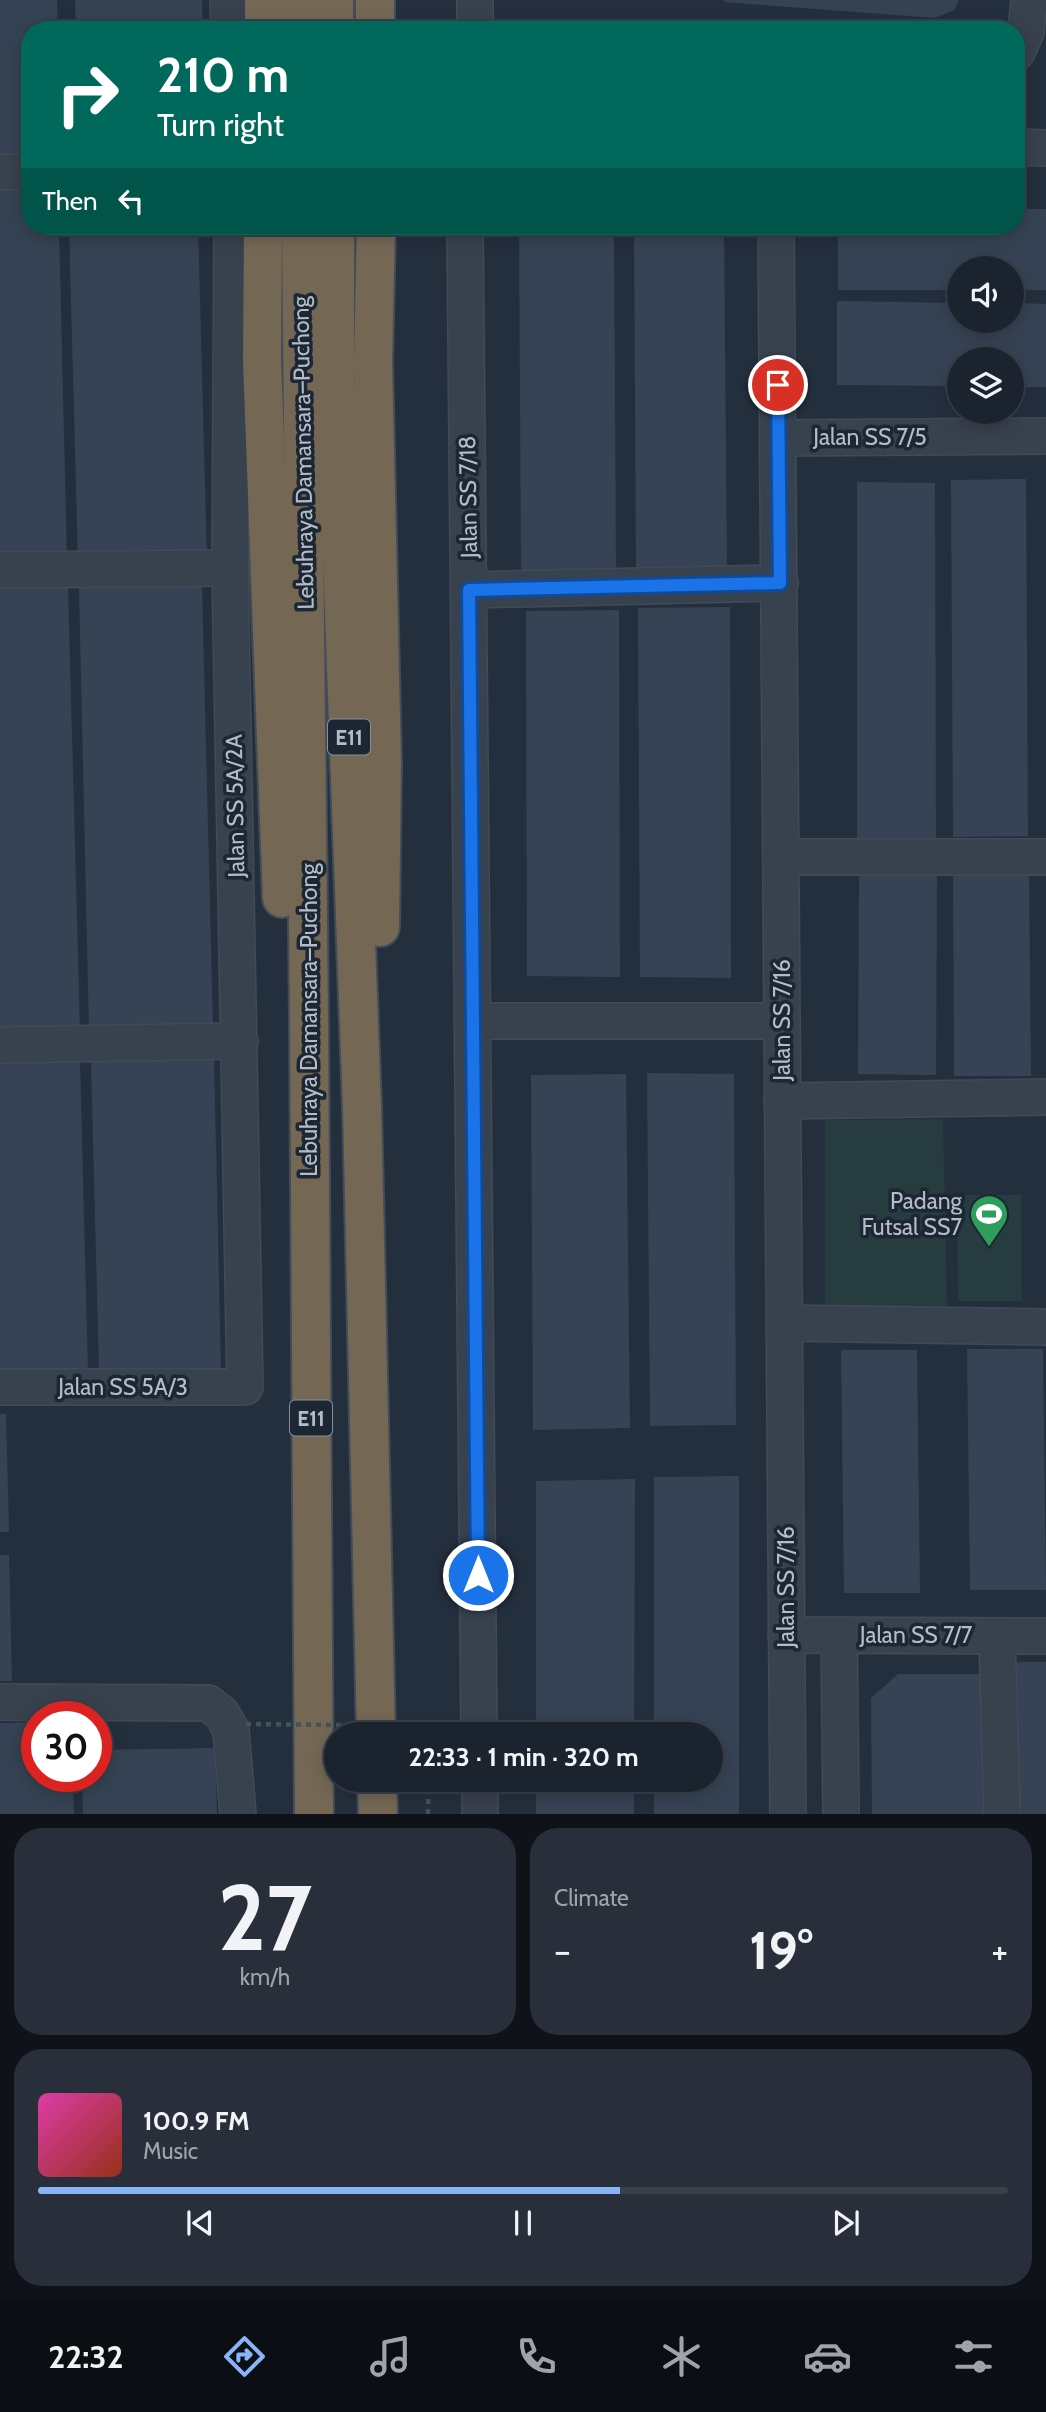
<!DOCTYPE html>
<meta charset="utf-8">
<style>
:root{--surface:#1b232e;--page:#282f3a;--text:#f1f3f6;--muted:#a0a4aa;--line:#39404a;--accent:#8ab4f8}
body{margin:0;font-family:Cabin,sans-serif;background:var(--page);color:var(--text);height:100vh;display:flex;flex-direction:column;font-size:26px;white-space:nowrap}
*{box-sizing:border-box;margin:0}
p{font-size:23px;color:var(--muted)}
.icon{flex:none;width:38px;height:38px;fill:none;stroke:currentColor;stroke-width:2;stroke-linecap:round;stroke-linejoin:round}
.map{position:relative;height:1814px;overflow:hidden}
.panel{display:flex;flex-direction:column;gap:14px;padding:14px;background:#0f1319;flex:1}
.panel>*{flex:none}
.banner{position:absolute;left:21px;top:21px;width:1004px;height:214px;border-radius:28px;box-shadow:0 4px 18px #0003,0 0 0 2px var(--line);background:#00695c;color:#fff;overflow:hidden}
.fabs{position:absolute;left:947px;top:256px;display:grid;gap:14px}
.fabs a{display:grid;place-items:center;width:77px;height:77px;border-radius:50%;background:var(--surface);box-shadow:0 4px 18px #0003,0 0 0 2px var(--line);font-size:35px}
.speed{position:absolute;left:21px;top:1701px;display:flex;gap:14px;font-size:35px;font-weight:700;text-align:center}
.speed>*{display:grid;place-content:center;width:91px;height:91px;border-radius:50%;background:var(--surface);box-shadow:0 4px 18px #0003,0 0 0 2px var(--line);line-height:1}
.speed .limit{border:10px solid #d22;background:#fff;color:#111}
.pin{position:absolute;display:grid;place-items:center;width:60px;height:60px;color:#fff;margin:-30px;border:4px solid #fff;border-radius:50%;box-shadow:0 2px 7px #0007}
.me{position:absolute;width:77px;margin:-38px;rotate:0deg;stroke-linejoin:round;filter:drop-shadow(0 0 5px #0008)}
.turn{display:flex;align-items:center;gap:24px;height:147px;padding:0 21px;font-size:32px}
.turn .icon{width:91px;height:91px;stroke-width:2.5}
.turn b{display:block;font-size:49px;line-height:60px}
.then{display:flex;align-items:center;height:66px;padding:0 21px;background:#0003;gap:14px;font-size:26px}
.big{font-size:52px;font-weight:800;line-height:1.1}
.panel .card{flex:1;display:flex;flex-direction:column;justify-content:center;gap:10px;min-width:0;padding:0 24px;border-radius:28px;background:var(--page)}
.panel .dial{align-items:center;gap:0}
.dial b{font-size:91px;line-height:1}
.song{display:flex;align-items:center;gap:21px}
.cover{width:84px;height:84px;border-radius:10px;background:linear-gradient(135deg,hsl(320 70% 55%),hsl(10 70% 35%))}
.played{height:7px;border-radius:4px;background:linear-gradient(90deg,var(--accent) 60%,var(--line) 60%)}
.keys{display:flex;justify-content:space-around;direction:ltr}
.heat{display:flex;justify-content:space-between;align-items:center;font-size:38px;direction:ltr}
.panel .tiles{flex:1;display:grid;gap:14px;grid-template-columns:1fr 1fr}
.card:last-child{grid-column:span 2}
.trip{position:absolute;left:324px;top:1722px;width:399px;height:70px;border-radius:35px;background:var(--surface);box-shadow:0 4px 18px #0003,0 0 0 2px var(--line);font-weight:800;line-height:70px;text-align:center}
.tab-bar{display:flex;height:112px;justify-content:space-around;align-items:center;background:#0b0e12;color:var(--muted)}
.tab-bar .icon{width:49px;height:49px}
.tab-bar .on{color:var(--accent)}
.tab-bar b{font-size:32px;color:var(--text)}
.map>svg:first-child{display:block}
.green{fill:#263c3f}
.building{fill:#364354}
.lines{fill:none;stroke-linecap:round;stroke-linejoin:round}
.minor-casing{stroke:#414a57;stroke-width:38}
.highway-casing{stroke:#434c59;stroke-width:42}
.path{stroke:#3f5557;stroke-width:4.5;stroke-dasharray:5 5;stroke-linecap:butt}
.minor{stroke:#38414e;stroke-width:35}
.highway{stroke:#746855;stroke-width:38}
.path-bridge{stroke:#3f5557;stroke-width:4.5;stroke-dasharray:5 5;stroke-linecap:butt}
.route-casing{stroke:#114b97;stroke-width:18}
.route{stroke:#1a73e8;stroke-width:12}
.labels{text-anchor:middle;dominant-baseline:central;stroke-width:7;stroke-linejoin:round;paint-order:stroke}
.shield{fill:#1d2633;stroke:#878f9c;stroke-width:2}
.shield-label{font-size:21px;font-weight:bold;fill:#b4bcc9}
.street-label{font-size:23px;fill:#b4bcc9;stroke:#1d2633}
.poi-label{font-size:23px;fill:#b4bcc9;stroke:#1d2633;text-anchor:end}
</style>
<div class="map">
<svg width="1046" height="1814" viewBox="0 0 1046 1814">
<rect width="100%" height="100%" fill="#242f3e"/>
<!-- green -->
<g class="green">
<path d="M943,1119L947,1306L825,1307V1120Z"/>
<path d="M957,1195H1021L1022,1301H958Z"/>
</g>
<!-- building -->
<g class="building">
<path d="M0,0H57L58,30H30V160H0Z"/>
<path d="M75,0H202L203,30H76Z"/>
<path d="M724,0H959L954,10L935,18L724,2Z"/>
<path d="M0,181H30V226H59L67,562L0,564Z"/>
<path d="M1017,209H1046V290H1012V268H959V290H838V226H1017Z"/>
<path d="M69,226H198L207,560L78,562Z"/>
<path d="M519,226H614L616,571L521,573Z"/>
<path d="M634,226H724L727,568L636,569Z"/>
<path d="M837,301L959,303V320H1012V303L1046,304V387H1012V359H959V386L837,385Z"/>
<path d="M1026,479L1028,836L953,837L951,480Z"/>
<path d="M857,482L935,483L936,841L857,840Z"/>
<path d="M202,585L213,1030L89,1032L79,587Z"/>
<path d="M68,587L80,1031L0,1033V588Z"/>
<path d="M730,607L731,978L640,977L638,608Z"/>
<path d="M619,610L620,977L527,976L526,611Z"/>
<path d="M953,871H1029L1031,1076H954Z"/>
<path d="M859,874H937L936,1075L858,1074Z"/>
<path d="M214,1059L221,1370L99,1372L91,1062Z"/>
<path d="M80,1061L88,1373L0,1374V1062Z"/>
<path d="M647,1073L734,1074L736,1425L650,1426Z"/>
<path d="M626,1074L630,1428L533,1430L531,1075Z"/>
<path d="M967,1349H1043L1046,1590H970Z"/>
<path d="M841,1350H917L920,1593H844Z"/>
<path d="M0,1414H6L9,1532H0Z"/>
<path d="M739,1476V1814H654V1780H710V1734H654V1477Z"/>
<path d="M635,1479L634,1734H536V1481Z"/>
<path d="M0,1555H9L12,1681H0Z"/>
<rect x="1017" y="1662" width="29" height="152"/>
<path d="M898,1674H984L985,1814H872L871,1698Z"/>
<path d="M37,1722V1776H73L74,1814H0V1723Z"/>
<path d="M215,1748L217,1814H83L82,1776H96V1750Z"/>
<rect x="536" y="1780" width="98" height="34"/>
</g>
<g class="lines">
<defs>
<g id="minor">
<path d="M228,0L229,30"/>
<path d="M475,0V30"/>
<path d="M1017,52L1026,32L1029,0"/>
<path d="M1017,147L1046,148"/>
<path d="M0,172H30"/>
<path d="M465,226L479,1734"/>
<path d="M776,226L788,1814"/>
<path d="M778,438L1046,436"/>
<path d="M0,570L230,568"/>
<path d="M469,590L780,583"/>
<path d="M781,857H1046"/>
<path d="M473,1021H782"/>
<path d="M0,1045L240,1041"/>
<path d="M782,1101L1046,1097"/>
<path d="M785,1323L1046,1327"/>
<path d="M0,1387H245L230,568L232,226"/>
<path d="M786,1635L1046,1636"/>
<path d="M839,1635L841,1814"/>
<path d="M997,1636L1002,1814"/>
<path d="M0,1702L208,1703L222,1714L231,1730L238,1814"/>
<path d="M480,1780V1814"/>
</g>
<g id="highway">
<path d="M298,0V30"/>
<path d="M334,0V30"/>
<path d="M375,0V30"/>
<path d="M264,30V0"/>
<path d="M263,226L262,361L282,898"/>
<path d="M301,226L309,1023L314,1814"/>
<path d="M335,226V366L362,1107L376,1734"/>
<path d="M376,226L373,362L382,763L380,927"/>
<path d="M377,1780L378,1814"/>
</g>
</defs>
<!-- minor casing -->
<use href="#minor" class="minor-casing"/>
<!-- highway casing -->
<use href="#highway" class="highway-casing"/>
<!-- path -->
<g class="path">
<path d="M428,1726V1734"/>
<path d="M428,1814L429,1780"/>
</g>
<!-- minor -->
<use href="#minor" class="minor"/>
<!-- highway -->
<use href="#highway" class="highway"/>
<!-- path-bridge -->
<path class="path-bridge" d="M246,1724L428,1726"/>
</g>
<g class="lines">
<defs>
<path id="route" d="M478,1575L469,590L780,583L778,385"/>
</defs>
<!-- route casing -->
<use href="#route" class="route-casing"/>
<!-- route -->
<use href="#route" class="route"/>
</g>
<!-- icons -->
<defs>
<symbol id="stadium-pin" viewBox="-11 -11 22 30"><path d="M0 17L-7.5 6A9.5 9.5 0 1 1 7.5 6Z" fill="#2e9e5b" stroke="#1d2633"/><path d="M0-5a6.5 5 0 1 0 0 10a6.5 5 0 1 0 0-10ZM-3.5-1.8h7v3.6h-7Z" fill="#fff"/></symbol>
</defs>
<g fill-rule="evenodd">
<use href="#stadium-pin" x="967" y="1192" width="44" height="60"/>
</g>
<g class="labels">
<!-- shield labels -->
<g class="shield">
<rect x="328" y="719.5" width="42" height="35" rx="5"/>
<rect x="290" y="1400.5" width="42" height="35" rx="5"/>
</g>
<g class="shield-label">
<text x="349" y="737">E11</text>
<text x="311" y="1418">E11</text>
</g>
<!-- street labels -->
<g class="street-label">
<text x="870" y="437">Jalan SS 7/5</text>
<text transform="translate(303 453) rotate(-91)">Lebuhraya Damansara–Puchong</text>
<text transform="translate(468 497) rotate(-91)">Jalan SS 7/18</text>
<text transform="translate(235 806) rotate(-91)">Jalan SS 5A/2A</text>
<text transform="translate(309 1020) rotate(-90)">Lebuhraya Damansara–Puchong</text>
<text transform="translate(782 1020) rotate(-90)">Jalan SS 7/16</text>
<text x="123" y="1387">Jalan SS 5A/3</text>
<text transform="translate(786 1587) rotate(-90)">Jalan SS 7/16</text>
<text x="916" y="1635">Jalan SS 7/7</text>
</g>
<!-- poi labels -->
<g class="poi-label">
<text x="962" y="1201">Padang<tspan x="962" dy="26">Futsal SS7</tspan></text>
</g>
</g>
</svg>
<div class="fabs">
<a><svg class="icon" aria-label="sound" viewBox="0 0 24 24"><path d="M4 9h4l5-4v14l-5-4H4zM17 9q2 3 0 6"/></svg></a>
<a><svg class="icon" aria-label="layers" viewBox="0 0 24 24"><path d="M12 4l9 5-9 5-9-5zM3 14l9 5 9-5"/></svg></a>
</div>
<div class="speed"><div class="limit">30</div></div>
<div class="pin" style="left:778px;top:385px;background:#d93025"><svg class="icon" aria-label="arrive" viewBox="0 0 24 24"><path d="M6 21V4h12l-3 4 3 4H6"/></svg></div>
<svg class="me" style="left:478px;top:1575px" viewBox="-20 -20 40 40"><circle r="17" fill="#1a73e8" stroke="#fff" stroke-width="3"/><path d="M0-11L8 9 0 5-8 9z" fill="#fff"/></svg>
<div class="trip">22:33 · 1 min · 320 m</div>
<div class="banner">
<div class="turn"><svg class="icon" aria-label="right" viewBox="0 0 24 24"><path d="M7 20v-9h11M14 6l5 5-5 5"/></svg><div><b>210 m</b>Turn right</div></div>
<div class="then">Then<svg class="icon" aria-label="left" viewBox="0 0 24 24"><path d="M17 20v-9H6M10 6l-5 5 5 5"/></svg></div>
</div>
</div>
<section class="panel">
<div class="tiles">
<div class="card dial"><b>27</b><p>km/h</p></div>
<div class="card"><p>Climate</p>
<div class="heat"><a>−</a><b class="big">19°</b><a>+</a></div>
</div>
<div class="card">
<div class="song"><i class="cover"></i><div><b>100.9 FM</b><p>Music</p></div></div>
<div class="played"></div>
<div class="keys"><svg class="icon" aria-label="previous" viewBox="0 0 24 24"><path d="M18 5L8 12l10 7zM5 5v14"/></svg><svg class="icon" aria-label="pause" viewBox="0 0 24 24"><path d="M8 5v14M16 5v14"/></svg><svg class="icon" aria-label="next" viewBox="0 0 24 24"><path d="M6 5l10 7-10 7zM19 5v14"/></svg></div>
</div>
</div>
</section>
<nav class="tab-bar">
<b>22:32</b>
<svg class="icon on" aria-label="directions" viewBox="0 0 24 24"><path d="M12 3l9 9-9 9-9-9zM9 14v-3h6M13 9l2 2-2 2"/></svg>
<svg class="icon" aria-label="music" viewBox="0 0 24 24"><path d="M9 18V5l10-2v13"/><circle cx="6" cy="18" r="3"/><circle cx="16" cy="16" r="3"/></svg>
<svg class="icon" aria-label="phone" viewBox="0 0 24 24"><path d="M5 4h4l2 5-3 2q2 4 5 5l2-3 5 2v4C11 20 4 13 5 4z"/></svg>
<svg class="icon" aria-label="climate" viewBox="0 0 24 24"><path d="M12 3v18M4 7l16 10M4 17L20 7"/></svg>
<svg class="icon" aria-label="car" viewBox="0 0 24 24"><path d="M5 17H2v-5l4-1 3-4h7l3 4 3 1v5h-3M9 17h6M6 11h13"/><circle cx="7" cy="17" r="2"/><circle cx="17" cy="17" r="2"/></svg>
<svg class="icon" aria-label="filters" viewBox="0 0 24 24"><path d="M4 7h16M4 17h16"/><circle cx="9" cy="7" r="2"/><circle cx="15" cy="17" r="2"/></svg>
</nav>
